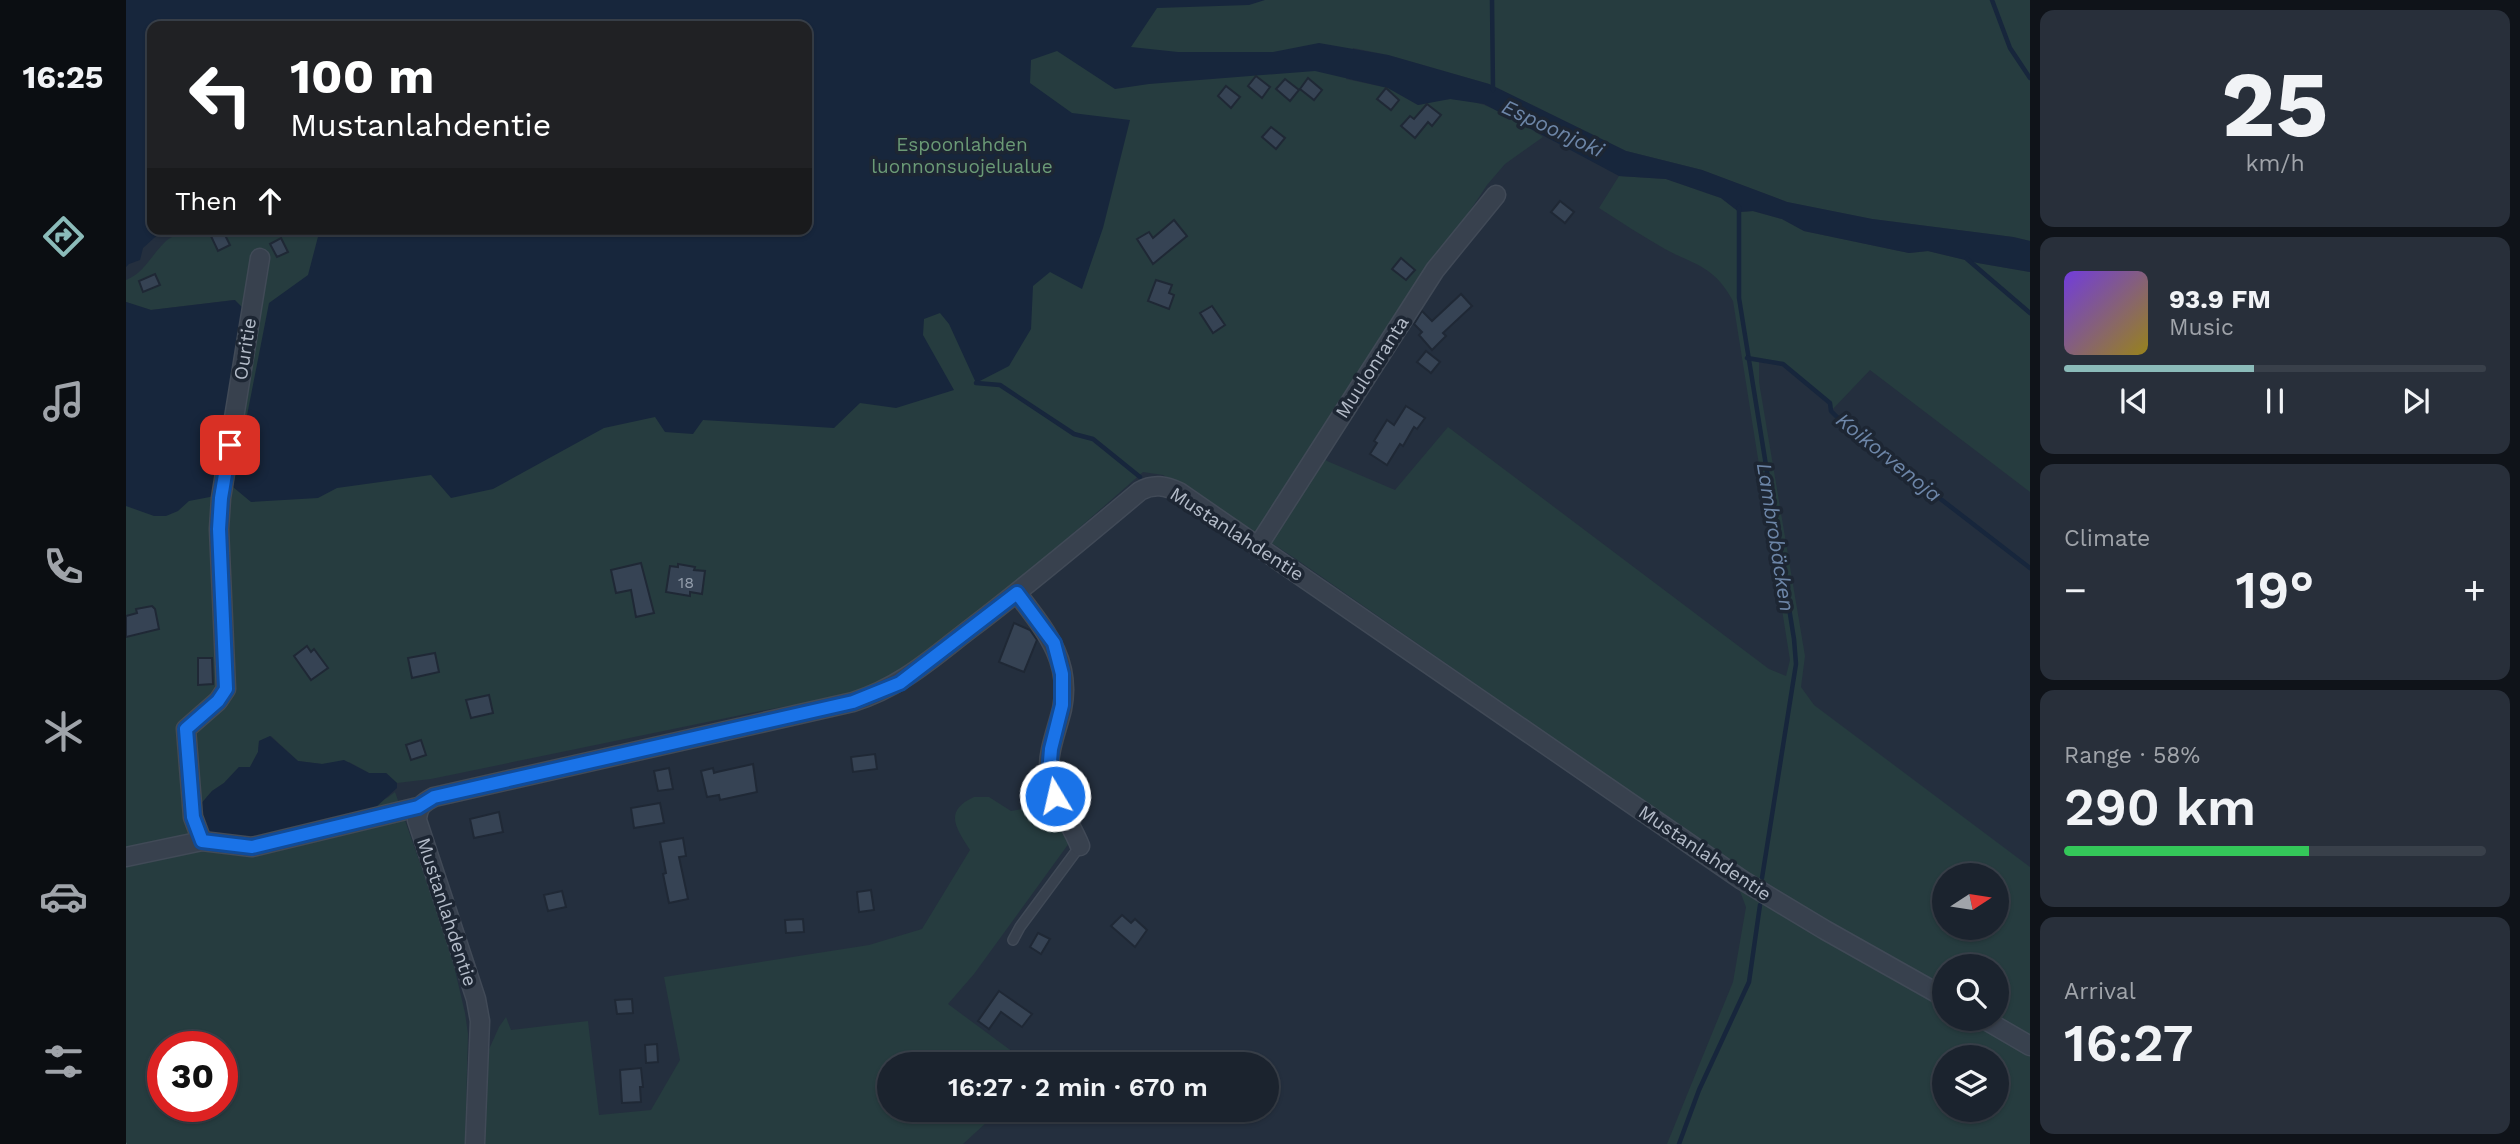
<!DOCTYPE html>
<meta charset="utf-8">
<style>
:root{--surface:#1b232e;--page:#282f3a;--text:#f1f3f6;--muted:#a0a4aa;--line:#39404a;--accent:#8bbbb9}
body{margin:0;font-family:"Work Sans",sans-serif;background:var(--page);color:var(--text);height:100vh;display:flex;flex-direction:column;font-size:26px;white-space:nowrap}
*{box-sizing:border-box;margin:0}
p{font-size:23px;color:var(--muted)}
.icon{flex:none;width:38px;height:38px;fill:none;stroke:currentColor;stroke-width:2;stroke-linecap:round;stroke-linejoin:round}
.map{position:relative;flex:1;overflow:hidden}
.sheet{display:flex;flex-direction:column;gap:10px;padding:10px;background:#0f1319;width:490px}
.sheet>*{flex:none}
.top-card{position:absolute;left:21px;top:21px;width:665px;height:214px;border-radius:14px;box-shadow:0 2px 5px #0004,0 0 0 2px var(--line);background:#202124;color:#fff;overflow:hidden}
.needle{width:46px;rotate:78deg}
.controls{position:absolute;left:1806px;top:863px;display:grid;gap:14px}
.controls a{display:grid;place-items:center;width:77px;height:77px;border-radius:50%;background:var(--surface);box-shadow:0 2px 5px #0004,0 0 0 2px var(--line);font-size:35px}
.speed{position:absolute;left:21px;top:1031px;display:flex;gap:14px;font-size:35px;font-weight:700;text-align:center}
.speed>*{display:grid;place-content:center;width:91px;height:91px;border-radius:50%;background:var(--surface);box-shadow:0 2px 5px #0004,0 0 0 2px var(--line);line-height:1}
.speed .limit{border:10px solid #d22;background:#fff;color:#111}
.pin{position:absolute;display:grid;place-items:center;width:60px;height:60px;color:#fff;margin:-30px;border-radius:14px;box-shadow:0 4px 10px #0006}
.me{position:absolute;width:77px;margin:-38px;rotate:351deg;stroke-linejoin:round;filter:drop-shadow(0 0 5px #0008)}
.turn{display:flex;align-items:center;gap:24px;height:147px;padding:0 28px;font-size:32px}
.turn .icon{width:91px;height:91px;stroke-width:2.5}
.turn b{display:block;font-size:49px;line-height:60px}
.then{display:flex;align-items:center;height:66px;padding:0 28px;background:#0003;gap:14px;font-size:26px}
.big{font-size:52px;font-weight:600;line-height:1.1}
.sheet .tile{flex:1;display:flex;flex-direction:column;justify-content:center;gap:10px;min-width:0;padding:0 24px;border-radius:14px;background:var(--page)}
.sheet .dial{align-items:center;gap:0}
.dial b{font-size:91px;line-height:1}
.song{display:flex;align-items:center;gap:21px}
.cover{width:84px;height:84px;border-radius:10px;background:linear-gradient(135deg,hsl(260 70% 55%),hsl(50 70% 35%))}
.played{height:7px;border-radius:4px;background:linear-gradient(90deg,var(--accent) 45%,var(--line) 45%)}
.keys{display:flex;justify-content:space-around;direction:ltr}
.heat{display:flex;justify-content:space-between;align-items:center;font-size:38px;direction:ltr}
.charge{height:10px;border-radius:5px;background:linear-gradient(90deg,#34c759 58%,var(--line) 0)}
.trip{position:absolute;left:751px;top:1052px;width:402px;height:70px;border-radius:35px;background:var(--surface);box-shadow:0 2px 5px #0004,0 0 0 2px var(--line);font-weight:600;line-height:70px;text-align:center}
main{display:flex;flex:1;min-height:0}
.dock{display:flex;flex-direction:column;width:126px;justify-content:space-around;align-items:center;background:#0b0e12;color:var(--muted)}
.dock .icon{width:49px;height:49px}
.dock .selected{color:var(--accent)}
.dock b{font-size:32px;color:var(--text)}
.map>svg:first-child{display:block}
.green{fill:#263c3f;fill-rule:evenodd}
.water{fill:#17263c}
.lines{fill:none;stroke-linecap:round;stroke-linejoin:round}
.stream{stroke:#17263c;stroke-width:4.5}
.building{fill:#364354;stroke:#1f2835;stroke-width:2}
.service-casing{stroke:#414a57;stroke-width:12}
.minor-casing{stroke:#414a57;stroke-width:21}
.path{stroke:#3f5557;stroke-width:2.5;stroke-dasharray:5 5;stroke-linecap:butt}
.service{stroke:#38414e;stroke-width:9}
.minor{stroke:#38414e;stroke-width:18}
.route-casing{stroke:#114b97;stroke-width:18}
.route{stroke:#1a73e8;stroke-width:12}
.labels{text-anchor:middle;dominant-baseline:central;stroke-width:7;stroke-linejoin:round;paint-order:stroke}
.number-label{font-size:16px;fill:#929caa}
.park-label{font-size:19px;fill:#6b9a76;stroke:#1d2633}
.street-label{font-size:19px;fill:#b4bcc9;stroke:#1d2633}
.water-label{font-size:21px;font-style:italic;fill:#6d86a8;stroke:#1d2633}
</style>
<main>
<nav class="dock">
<b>16:25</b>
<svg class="icon selected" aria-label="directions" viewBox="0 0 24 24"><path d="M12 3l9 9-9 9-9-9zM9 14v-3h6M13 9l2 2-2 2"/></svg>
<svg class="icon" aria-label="music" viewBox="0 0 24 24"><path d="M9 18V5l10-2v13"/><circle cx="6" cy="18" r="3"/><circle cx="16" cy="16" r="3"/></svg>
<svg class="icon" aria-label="phone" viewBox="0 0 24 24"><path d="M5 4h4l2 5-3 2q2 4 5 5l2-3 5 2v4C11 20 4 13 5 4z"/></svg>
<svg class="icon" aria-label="climate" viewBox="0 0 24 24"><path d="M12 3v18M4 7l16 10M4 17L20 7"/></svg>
<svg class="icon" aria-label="car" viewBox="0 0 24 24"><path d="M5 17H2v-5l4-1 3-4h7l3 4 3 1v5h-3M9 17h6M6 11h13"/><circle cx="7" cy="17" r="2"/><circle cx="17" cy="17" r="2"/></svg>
<svg class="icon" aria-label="filters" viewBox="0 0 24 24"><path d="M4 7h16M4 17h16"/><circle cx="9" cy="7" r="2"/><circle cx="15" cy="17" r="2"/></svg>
</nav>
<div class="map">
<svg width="1904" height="1144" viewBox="0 0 1904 1144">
<rect width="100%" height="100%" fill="#242f3e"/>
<!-- green -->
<g class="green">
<path d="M0,0H1904V241L1887,237L1746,219L1661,202L1576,170L1500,151L1363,84L1262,55L1227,48L1220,79L1262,88L1292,105C1302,103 1314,99 1325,99C1358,99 1390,119 1417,137L1379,164L1361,185L1186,450L1201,461L1269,490L1322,427L1643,669L1660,676L1664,660L1607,301C1588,266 1571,266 1539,249C1516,236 1495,222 1473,208L1493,176L1540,179L1595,198L1613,212L1627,211L1656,219L1678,231L1783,253L1802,251L1852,263L1904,272V492L1744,370L1705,411L1704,403L1657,364L1633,360V382L1679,656L1675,687L1688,705L1904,867V1144H1541L1607,982L1620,907L1612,886L1621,873L1170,559L1069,493L1037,475L1017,472L878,594L772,677L727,695L639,710L305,779L271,783L260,773H243L223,762L196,764L172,761L145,736L133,741L132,752L124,767H113L98,783L86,791L74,805L77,830L96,837L261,798L269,792L313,917L328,966L339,1013L342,1034L339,1144H0V370L108,300L25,310L0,302V280C18,273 24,257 38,243C43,237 51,236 56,229H681V26H26ZM1818,875H1871V928H1818ZM1818,966H1871V1018H1818ZM37,1046H96V1106H37ZM1818,1057H1871V1110H1818Z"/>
<path d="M848,797H863L885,811L919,805L946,839L848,974L822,1004L903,1064H763V1110H874L837,1144H356L360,1056L373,1027L380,1017L385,1030L462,1021L473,1115L525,1110L554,1060L538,977L743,945L796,929L844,850C830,828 817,811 848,797Z"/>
</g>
<!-- water -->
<g class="water">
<path d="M0,0H1139L1123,5L1031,8L1005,47L1052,52H1147L1193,43L1262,55L1363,84L1500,151L1576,170L1661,202L1746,219L1887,237L1904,241V272L1852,263L1802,251L1783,253L1678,231L1656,219L1627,211L1613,212L1595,198L1540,179L1493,176L1358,104L1324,99L1292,105L1262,88L1189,71L1023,84L989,89L931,51L905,60L904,83L946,113L1004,120L977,228L956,289L924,272L907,286L905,329L883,366L850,383L823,324L814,313L798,319L797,335L828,390L770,408L734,403L708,428L577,420L567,434L539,432L529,417L478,428L367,489L325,498L305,475L211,488L192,498L125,502L107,487L143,303L182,275L194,229H681V26H26V229H38L17,248L14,260L3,264L0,267Z"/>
<path d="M109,300L116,307L89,496L63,501L52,511L40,516H28L0,506V302L25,310Z"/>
<path d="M144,736L172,761L196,764L218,760L243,773H260L271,783V788L250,807L152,832L126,838L95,837L77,830L74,805L86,791L98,783L113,767H124L132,752L133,741Z"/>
</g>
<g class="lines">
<!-- stream -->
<g class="stream">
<path d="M1366,0L1367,90"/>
<path d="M1866,0L1884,48L1904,78"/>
<path d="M1613,207V298L1668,639L1670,664L1636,878"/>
<path d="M1841,259L1904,313"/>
<path d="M1621,358L1657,364L1704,403L1705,411L1720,426L1904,568"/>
<path d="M850,383L874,385L948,434L967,439L1014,477"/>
<path d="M1553,1144L1573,1090L1623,982L1634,905"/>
</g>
</g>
<!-- building -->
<g class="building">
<path d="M1130,76L1144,87L1136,98L1122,86Z"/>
<path d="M1182,78L1196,90L1188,100L1174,89Z"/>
<path d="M1159,79L1173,90L1164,101L1150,89Z"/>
<path d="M1100,86L1114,97L1105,108L1092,96Z"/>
<path d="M1260,88L1273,100L1265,110L1251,99Z"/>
<path d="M1301,104L1315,115L1306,126L1302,122L1289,138L1275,126L1284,116L1288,119Z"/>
<path d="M1145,127L1159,138L1150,149L1136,137Z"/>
<path d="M1434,201L1448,212L1439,223L1425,212Z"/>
<path d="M1048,220L1061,236L1027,264L1011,239L1023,232L1027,238Z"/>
<path d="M93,229H96L104,245L92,251L84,234Z"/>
<path d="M155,238L162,252L151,257L144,244Z"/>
<path d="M1275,258L1289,270L1280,280L1266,269Z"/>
<path d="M29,274L34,285L17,292L13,281Z"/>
<path d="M1030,280L1046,285L1043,293L1048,295L1043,309L1022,301Z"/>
<path d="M1335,294L1346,306L1317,333L1320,336L1306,350L1293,335L1296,332L1288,324L1296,311L1306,321Z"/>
<path d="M1086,306L1099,325L1087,333L1074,313Z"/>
<path d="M1300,351L1314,362L1305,373L1291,362Z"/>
<path d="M1280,406L1299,418L1291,429L1288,427L1277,446L1274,444L1261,465L1244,454L1251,443L1248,441L1261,420L1268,425Z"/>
<path d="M515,563L528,613L510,617L505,590L490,593L485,570Z"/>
<path d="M552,564L569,567L568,570L579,571L576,594L564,592V596L540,592L544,566L552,567Z"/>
<path d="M26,606L29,609L33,629L0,637V616L11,613L10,609Z"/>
<path d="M888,623L904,630L911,640L898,672L873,662Z"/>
<path d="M181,646L185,652L188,649L202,668L185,680L168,656Z"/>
<path d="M309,653L313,672L286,678L282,658Z"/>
<path d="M72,658H86L87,684L72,685Z"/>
<path d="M363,695L367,713L345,718L340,700Z"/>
<path d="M295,740L300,755L285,760L280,745Z"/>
<path d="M749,754L751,769L727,772L725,757Z"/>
<path d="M627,764L631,792L594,800L593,795L581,797L575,771L587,768L588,773L591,772Z"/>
<path d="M543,768L547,789L532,791L528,771Z"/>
<path d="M534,803L538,823L508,828L505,808Z"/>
<path d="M373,812L377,832L348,838L344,819Z"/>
<path d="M557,838L560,856L553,857L562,899L543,903L537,874L540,873L534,842Z"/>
<path d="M745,890L748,910L733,912L731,892Z"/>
<path d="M436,891L440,907L422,911L418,895Z"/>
<path d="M996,915L1005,923L1009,919L1021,930L1009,947L985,926Z"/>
<path d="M677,919L678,932L660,933L659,920Z"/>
<path d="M912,933L924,939L915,954L904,947Z"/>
<path d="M873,991L906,1014L896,1027L875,1012L863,1029L852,1021Z"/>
<path d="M506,999L507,1013L491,1014L489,1000Z"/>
<path d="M531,1044L532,1062L520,1063L519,1045Z"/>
<path d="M515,1068L517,1087H514L515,1102L496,1103L494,1070Z"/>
</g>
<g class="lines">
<defs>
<path id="service" d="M887,940L894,927L954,846"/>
<g id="minor">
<path d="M1132,546L1309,270L1370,195"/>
<path d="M891,593C918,629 946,660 936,709C931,730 922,750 923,772C924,798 945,822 954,846"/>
<path d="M76,841L67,817L60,729L92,701L100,689L93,529L95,498L134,258"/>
<path d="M0,857L76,841L126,847L292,807"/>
<path d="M1856,1018L1904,1046"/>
<path d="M349,1144L354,1021L350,999L291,820C292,807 296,803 308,797L727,702C775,687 805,659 844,629C902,585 958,538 1014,491C1028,483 1040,486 1053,492L1616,880L1699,930L1818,997"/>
</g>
</defs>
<!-- service casing -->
<use href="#service" class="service-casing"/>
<!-- minor casing -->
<use href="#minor" class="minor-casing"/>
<!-- path -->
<path class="path" d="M0,1144H1"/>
<!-- service -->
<use href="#service" class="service"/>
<!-- minor -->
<use href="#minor" class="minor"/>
</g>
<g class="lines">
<defs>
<path id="route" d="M104,445L95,498L93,529L100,689L92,701L60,729L67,817L76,841L126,847L292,807L308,797L727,702L774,683L891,593L928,643L936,674V705L925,749L923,774L929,796"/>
</defs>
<!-- route casing -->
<use href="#route" class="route-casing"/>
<!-- route -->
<use href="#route" class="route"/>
</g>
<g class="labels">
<!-- number labels -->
<g class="number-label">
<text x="560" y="582">18</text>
</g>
<!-- park labels -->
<g class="park-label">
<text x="836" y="144">Espoonlahden<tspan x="836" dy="22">luonnonsuojelualue</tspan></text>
</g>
<!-- street labels -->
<g class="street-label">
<text transform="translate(119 349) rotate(-81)">Ouritie</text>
<text transform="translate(1246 367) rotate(-57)">Muulonranta</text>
<text transform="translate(1111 534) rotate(33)">Mustanlahdentie</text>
<text transform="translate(1579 853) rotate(34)">Mustanlahdentie</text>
<text transform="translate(321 912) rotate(72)">Mustanlahdentie</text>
</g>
<!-- water labels -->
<g class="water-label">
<text transform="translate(1427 128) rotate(25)">Espoonjoki</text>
<text transform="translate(1763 457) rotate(39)">Koikorvenoja</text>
<text transform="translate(1650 537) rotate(81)">Lambrobäcken</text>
</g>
</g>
</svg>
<div class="controls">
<a><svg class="needle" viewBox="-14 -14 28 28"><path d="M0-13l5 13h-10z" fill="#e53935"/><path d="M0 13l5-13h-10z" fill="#a0a4aa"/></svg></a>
<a><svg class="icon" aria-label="search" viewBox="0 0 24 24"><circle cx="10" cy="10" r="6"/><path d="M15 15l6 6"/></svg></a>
<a><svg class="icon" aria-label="layers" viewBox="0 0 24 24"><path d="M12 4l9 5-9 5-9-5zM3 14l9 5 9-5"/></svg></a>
</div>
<div class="speed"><div class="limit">30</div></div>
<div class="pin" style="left:104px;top:445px;background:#d93025"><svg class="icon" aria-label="arrive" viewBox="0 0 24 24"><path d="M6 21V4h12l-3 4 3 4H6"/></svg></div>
<svg class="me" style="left:929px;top:796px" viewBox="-20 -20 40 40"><circle r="17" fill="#1a73e8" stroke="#fff" stroke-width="3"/><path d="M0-11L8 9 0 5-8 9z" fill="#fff"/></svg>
<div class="trip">16:27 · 2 min · 670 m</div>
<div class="top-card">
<div class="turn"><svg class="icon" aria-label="left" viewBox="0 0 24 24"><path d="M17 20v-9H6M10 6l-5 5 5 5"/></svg><div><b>100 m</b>Mustanlahdentie</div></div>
<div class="then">Then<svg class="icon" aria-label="ahead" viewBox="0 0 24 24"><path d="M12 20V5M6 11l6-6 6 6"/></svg></div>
</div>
</div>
<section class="sheet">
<div class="tile dial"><b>25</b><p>km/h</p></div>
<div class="tile">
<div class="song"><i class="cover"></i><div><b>93.9 FM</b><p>Music</p></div></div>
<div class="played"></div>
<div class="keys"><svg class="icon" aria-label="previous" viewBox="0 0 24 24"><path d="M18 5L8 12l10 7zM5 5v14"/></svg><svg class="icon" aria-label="pause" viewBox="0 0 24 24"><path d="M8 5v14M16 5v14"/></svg><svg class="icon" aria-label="next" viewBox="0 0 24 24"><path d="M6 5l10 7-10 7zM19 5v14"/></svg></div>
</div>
<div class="tile"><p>Climate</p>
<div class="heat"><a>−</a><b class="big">19°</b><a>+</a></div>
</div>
<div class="tile"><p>Range · 58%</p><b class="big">290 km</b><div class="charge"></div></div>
<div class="tile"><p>Arrival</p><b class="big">16:27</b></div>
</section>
</main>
